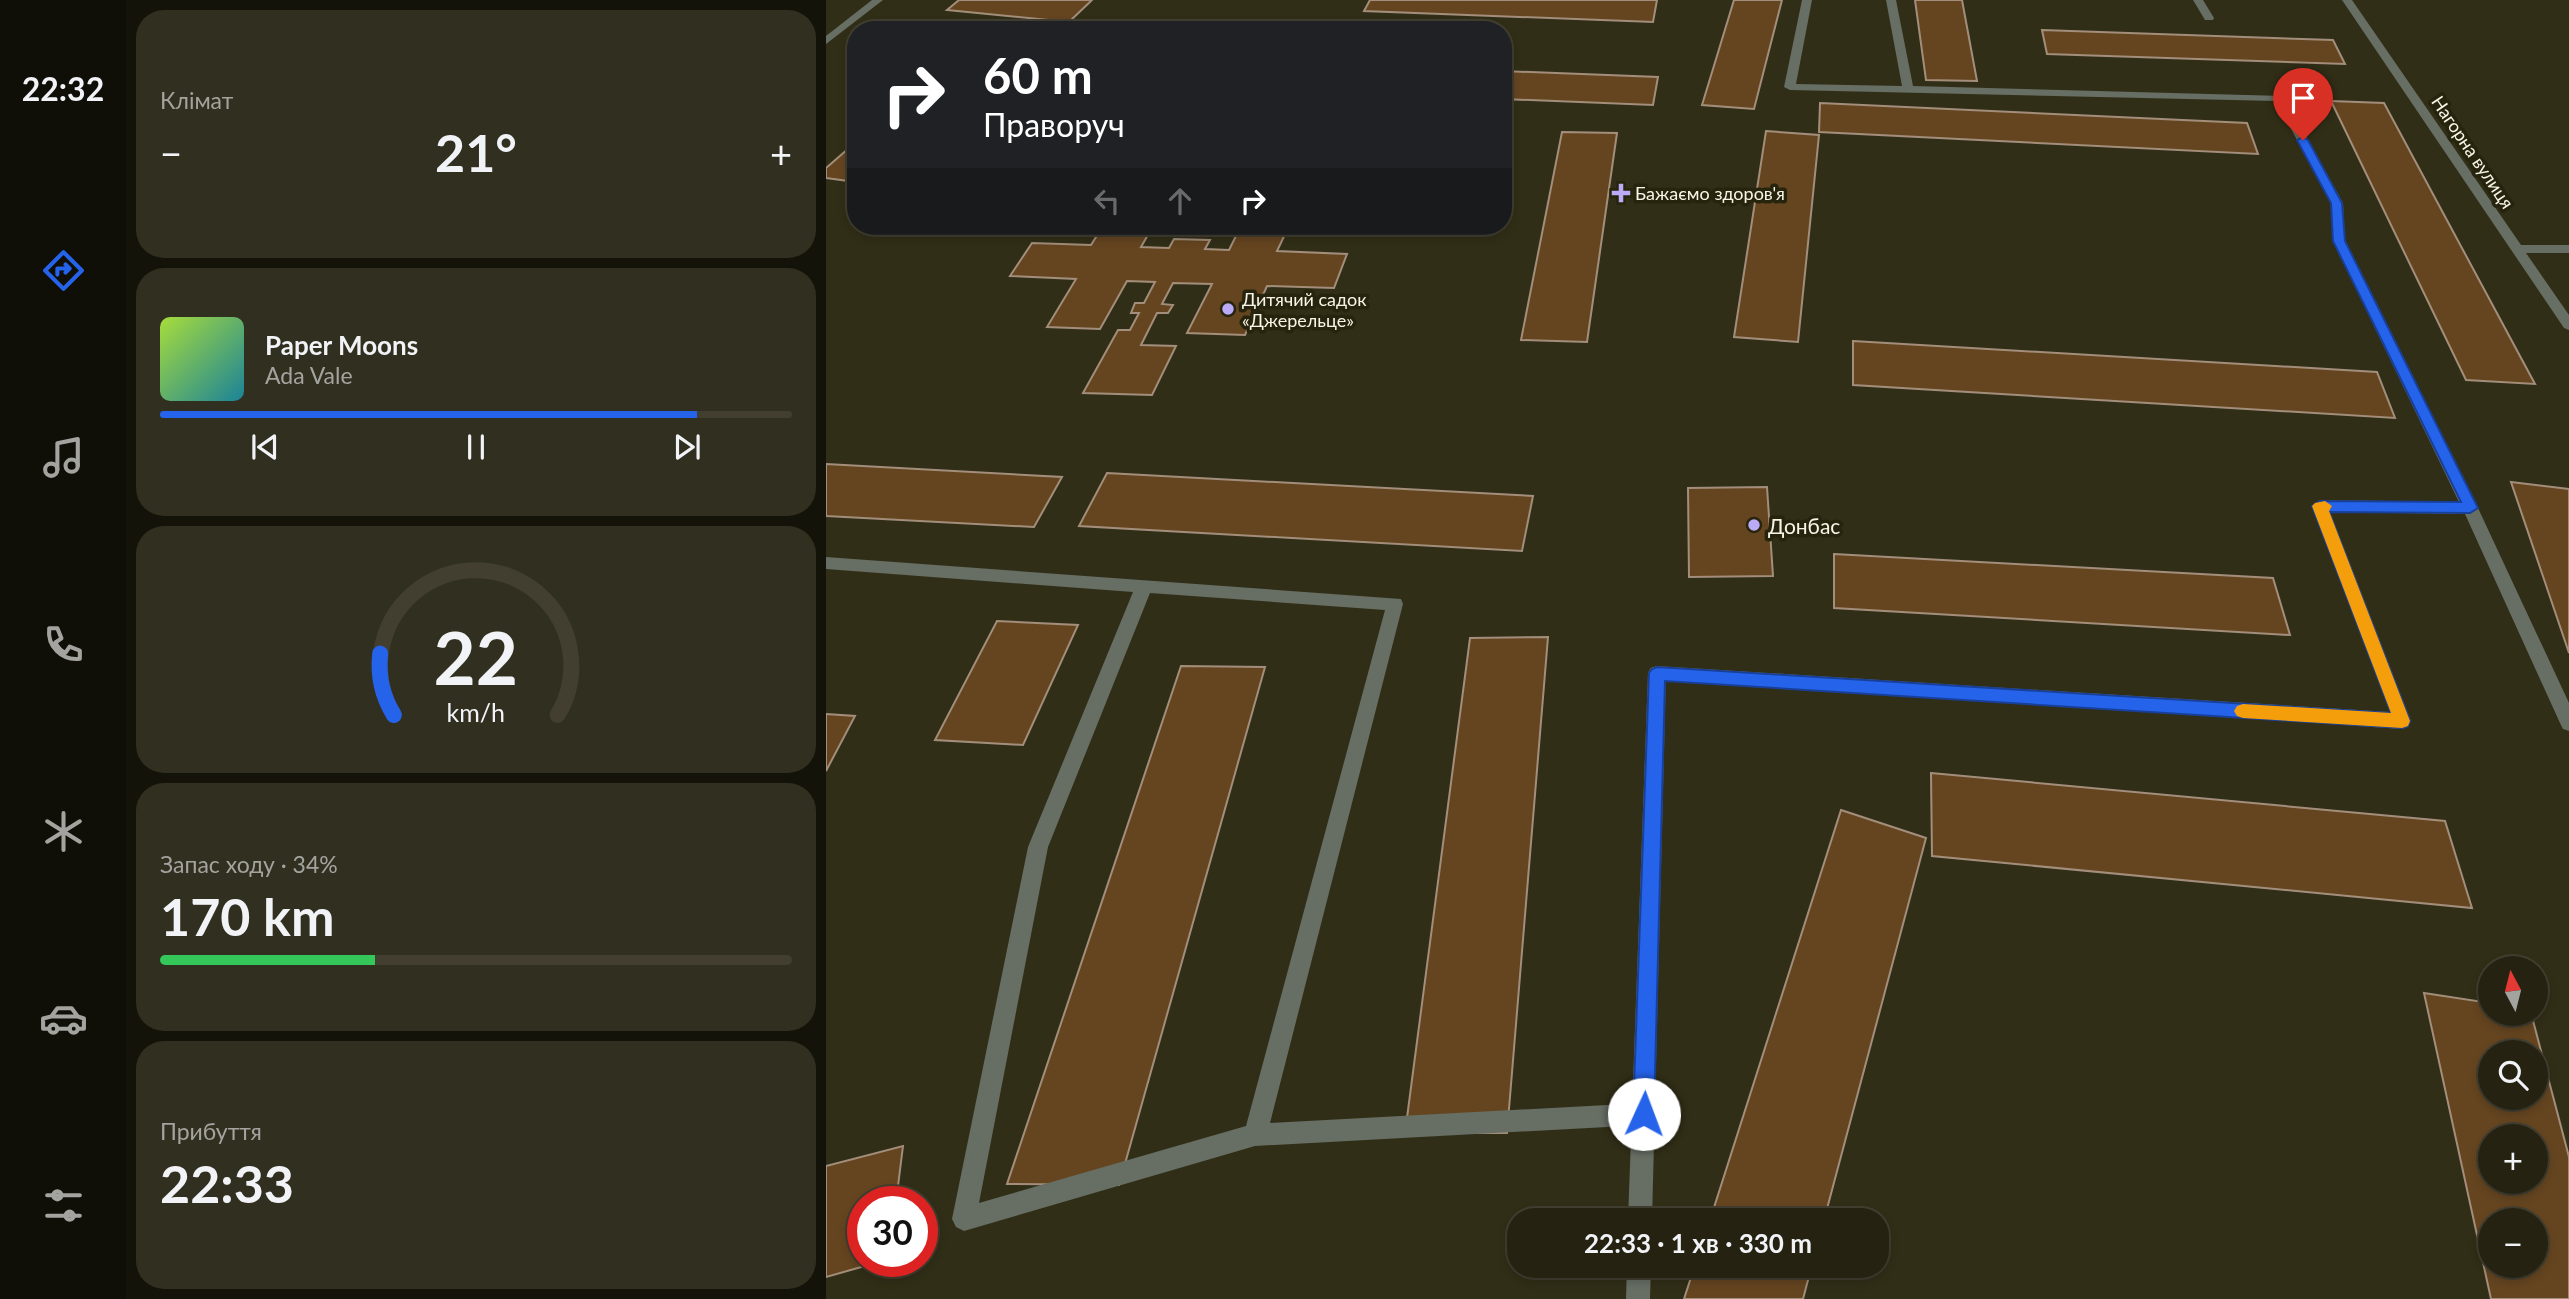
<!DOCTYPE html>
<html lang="uk">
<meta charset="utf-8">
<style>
:root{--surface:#252211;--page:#312f1f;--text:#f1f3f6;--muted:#a3a49f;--line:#423f31;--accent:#2563eb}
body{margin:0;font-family:Lato,sans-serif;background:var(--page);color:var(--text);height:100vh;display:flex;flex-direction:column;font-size:26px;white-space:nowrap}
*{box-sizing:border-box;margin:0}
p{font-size:23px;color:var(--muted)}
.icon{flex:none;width:38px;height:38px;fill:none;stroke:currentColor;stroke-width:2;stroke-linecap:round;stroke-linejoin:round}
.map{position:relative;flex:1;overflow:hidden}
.details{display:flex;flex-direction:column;gap:10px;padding:10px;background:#141309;width:700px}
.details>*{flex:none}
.guide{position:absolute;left:21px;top:21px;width:665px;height:214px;border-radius:28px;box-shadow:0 4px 10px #0003,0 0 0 2px var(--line);background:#202124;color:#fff;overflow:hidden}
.needle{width:46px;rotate:353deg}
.controls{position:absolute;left:1652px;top:956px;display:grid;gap:14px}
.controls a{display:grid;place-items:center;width:70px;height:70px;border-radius:50%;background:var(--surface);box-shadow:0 4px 10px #0003,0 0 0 2px var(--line);font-size:35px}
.speed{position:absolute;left:21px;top:1186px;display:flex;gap:14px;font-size:35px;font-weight:700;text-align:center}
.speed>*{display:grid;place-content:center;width:91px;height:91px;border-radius:50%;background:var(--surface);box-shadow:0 4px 10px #0003,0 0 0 2px var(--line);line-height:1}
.speed .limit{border:10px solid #d22;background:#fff;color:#111}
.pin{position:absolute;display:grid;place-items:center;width:60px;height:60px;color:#fff;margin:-72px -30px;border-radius:50% 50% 50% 0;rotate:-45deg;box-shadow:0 0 7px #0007}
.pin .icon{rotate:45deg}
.me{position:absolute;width:77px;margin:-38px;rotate:2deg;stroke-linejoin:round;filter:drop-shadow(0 0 5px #0008)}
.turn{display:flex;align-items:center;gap:24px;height:147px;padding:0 21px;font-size:32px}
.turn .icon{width:91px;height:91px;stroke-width:2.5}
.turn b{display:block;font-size:49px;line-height:60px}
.lanes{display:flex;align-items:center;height:66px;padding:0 21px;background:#0003;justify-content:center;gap:35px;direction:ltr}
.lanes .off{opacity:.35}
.big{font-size:52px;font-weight:700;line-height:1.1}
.details .tile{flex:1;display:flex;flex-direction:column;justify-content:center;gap:10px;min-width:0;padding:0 24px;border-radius:28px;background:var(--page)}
.details .dial{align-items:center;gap:0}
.dial svg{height:182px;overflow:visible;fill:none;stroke:var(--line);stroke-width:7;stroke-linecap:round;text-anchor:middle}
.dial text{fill:var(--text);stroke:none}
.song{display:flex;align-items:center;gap:21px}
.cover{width:84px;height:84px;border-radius:10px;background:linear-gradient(135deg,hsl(80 70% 55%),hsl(190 70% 35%))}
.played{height:7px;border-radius:4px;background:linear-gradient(90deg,var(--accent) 85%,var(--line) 85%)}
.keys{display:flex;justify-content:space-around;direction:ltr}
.heat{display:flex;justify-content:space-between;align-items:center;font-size:38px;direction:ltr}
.charge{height:10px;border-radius:5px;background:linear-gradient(90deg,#34c759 34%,var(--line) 0)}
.trip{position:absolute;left:681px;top:1208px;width:382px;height:70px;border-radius:28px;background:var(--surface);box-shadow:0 4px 10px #0003,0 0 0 2px var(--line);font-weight:700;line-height:70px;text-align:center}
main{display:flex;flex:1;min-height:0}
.dock{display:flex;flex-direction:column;width:126px;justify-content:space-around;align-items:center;background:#0f0e07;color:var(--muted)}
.dock .icon{width:49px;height:49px}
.dock .active{color:var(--accent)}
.dock b{font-size:32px;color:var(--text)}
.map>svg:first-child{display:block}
.building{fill:#654520;stroke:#a28e7a;stroke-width:2;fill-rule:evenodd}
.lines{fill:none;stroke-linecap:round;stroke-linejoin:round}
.service{fill:#676e64;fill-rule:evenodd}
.minor{fill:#676e64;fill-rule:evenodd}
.route{fill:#2563eb;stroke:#184099;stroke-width:2}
.slow{fill:#f59e0b}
.poi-dot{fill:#bbaaf6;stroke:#27240d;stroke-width:2.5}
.labels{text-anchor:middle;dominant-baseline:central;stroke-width:7;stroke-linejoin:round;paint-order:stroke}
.far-street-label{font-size:18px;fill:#f7f5e7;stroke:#27240d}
.far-poi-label{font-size:18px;fill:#f7f5e7;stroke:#27240d;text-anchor:start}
.poi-label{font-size:21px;fill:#f7f5e7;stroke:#27240d;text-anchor:start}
</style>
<main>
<nav class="dock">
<b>22:32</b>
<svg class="icon active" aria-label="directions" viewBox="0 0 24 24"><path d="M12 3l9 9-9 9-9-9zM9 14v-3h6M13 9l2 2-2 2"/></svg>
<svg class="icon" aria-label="music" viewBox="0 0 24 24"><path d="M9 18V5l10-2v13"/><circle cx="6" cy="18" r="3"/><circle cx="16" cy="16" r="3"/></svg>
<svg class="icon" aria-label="phone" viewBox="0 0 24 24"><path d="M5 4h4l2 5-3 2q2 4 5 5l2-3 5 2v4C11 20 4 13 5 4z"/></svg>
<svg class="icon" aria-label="climate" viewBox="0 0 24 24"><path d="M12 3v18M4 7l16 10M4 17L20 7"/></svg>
<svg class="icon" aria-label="car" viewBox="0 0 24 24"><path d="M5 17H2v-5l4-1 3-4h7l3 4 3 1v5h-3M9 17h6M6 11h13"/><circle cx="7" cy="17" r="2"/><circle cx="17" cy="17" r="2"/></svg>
<svg class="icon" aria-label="filters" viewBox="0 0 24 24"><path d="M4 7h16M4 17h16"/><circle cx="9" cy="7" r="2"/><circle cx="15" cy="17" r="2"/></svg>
</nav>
<section class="details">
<div class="tile"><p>Клімат</p>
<div class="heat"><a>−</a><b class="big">21°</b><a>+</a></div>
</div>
<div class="tile">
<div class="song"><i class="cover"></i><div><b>Paper Moons</b><p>Ada Vale</p></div></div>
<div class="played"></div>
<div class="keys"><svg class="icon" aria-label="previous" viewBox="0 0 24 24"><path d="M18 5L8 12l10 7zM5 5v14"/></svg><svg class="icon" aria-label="pause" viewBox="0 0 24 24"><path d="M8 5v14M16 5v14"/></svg><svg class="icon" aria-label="next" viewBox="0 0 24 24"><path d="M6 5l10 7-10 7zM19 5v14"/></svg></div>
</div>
<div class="tile dial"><svg viewBox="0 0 100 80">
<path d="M14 69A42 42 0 1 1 86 69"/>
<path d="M14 69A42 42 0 0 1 8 42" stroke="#2563eb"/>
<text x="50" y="56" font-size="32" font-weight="700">22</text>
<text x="50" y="72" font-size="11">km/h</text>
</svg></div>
<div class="tile"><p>Запас ходу · 34%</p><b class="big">170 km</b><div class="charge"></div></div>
<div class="tile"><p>Прибуття</p><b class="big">22:33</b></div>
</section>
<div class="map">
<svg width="1743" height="1299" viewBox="0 0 1743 1299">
<rect width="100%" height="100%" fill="#312e17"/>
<!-- building -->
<g class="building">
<path d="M133,0H266L243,22L121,10Z"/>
<path d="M544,0H831L827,22L538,11Z"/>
<path d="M908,0H956L928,109L876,105Z"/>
<path d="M1089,0H1136L1151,81L1100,80Z"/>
<path d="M1216,30L1507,40L1519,64L1221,54Z"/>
<path d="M677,71L832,77L827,105L677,99Z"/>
<path d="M1505,101L1558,103L1709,384L1640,380Z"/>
<path d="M994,103L1421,123L1432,154L993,132Z"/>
<path d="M940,131L993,135L972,342L908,337Z"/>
<path d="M736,132L791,133L761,342L695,340Z"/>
<path d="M30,142V182L0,178V168Z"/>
<path d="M277,226H327L315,247L343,248L348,239L384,240L379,249L403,250L415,226H463L451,251L521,254L508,288L441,286L419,335L361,333L386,284L347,283L336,304L347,305L342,313H331L315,345L350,346L326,395L257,393L292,330H304L313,313H305L309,303H318L329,282L301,281L274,329L221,327L250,279L184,276L206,243L265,245Z"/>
<path d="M1027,341L1551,372L1569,418L1027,385Z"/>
<path d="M0,464L236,477L208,527L0,516Z"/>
<path d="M281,473L707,496L696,551L253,526Z"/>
<path d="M1685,482L1743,489V653Z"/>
<path d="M941,487L947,576L863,577L862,488Z"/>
<path d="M1008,554L1447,578L1464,635L1008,608Z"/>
<path d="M171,621L252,625L197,745L109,740Z"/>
<path d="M722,637L681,1133H579L644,638Z"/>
<path d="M355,666L439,667L293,1185L181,1184Z"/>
<path d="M0,714L29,716L0,771Z"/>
<path d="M1105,773L1619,821L1646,908L1106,856Z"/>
<path d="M1015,810L1100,838L998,1220H884Z"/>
<path d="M1598,993L1664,1003V1013H1705L1743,1157V1299H1665ZM1664,1052H1710V1097H1664ZM1664,1136H1710V1181H1664ZM1664,1220H1710V1265H1664Z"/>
<path d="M77,1146L70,1202H37V1262H53L0,1277V1166Z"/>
<path d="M869,1265H986L977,1299H858Z"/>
</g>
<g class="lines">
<!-- service -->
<g class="service">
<path d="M976,0H986L970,84L1076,86L1060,0H1070L1087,86L1458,96L1517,203L1519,241L1652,508L1743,703V731L1737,729L1734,723L1639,514L1504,512L1585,721L1582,727L1576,729L825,678L822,673L825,668L831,666L1564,712L1486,506L1494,500L1633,502L1507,241L1505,203L1450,101L964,90L958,87Z"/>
<path d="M1367,0H1377L1388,18L1387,20H1379Z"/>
<path d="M0,557L575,599L577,604L444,1123L818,1103L826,1106L829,1114L826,1122L818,1125L429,1146L138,1231L130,1227L126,1219L202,847L307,592L0,569ZM324,593L559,610L420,1126L153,1203L222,847Z"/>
</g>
<!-- minor -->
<g class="minor">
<path d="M46,0H57L0,44V36Z"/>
<path d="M1516,0H1526L1695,245H1743V253H1700L1743,315V330L1738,328Z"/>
<path d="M831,666L837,668L840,673L826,1220H802L822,673L825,668Z"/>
<path d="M801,1265H825L824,1299H800Z"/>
</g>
</g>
<!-- route -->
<path class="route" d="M1477,137L1482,140L1516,203L1519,241L1652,508L1644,513L1503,512L1584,721L1582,726L1576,728L839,681L828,1114L825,1121L818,1124L810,1121L807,1114L823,673L826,669L831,667L1565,713L1486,506L1494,501L1635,502L1507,241L1505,203L1471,140Z"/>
<!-- slow -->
<path class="slow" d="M1499,501L1506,506L1503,511L1584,721L1582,726L1576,728L1417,718L1411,716L1408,711L1411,706L1417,704L1565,713L1486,506L1489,503Z"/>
<!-- markers -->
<g class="poi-dot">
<path d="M791.5 182.5h7v7h7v7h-7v7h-7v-7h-7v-7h7z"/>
<circle cx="402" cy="309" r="7"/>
<circle cx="928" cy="525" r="7"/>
</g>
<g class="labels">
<!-- far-street labels -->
<g class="far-street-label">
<text transform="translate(1647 152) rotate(56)">Нагорна вулиця</text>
</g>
<!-- far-poi labels -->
<g class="far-poi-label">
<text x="809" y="193">Бажаємо здоров'я</text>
<text x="416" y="299">Дитячий садок<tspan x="416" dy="21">«Джерельце»</tspan></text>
</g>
<!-- poi labels -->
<g class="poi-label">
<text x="942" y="525">Донбас</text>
</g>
</g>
</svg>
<div class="controls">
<a><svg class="needle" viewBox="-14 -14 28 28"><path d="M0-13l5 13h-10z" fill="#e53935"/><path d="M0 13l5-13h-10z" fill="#a3a49f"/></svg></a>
<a><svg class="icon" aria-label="search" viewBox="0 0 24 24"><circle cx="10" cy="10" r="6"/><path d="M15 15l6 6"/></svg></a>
<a>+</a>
<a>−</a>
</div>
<div class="speed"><div class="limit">30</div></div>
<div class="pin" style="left:1477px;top:140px;background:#d93025"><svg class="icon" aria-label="arrive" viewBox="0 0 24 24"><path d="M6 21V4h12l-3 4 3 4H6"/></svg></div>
<svg class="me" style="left:818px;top:1114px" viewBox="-20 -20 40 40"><circle r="19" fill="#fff"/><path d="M0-13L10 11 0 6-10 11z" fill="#2563eb"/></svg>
<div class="trip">22:33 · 1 хв · 330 m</div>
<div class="guide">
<div class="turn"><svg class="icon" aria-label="right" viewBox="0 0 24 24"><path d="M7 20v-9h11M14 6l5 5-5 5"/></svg><div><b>60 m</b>Праворуч</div></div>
<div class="lanes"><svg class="icon off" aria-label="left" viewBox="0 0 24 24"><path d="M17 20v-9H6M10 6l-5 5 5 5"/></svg><svg class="icon off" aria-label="ahead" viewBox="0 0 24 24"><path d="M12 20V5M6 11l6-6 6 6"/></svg><svg class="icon" aria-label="right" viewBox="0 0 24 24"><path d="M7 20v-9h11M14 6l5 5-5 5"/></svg></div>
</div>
</div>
</main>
